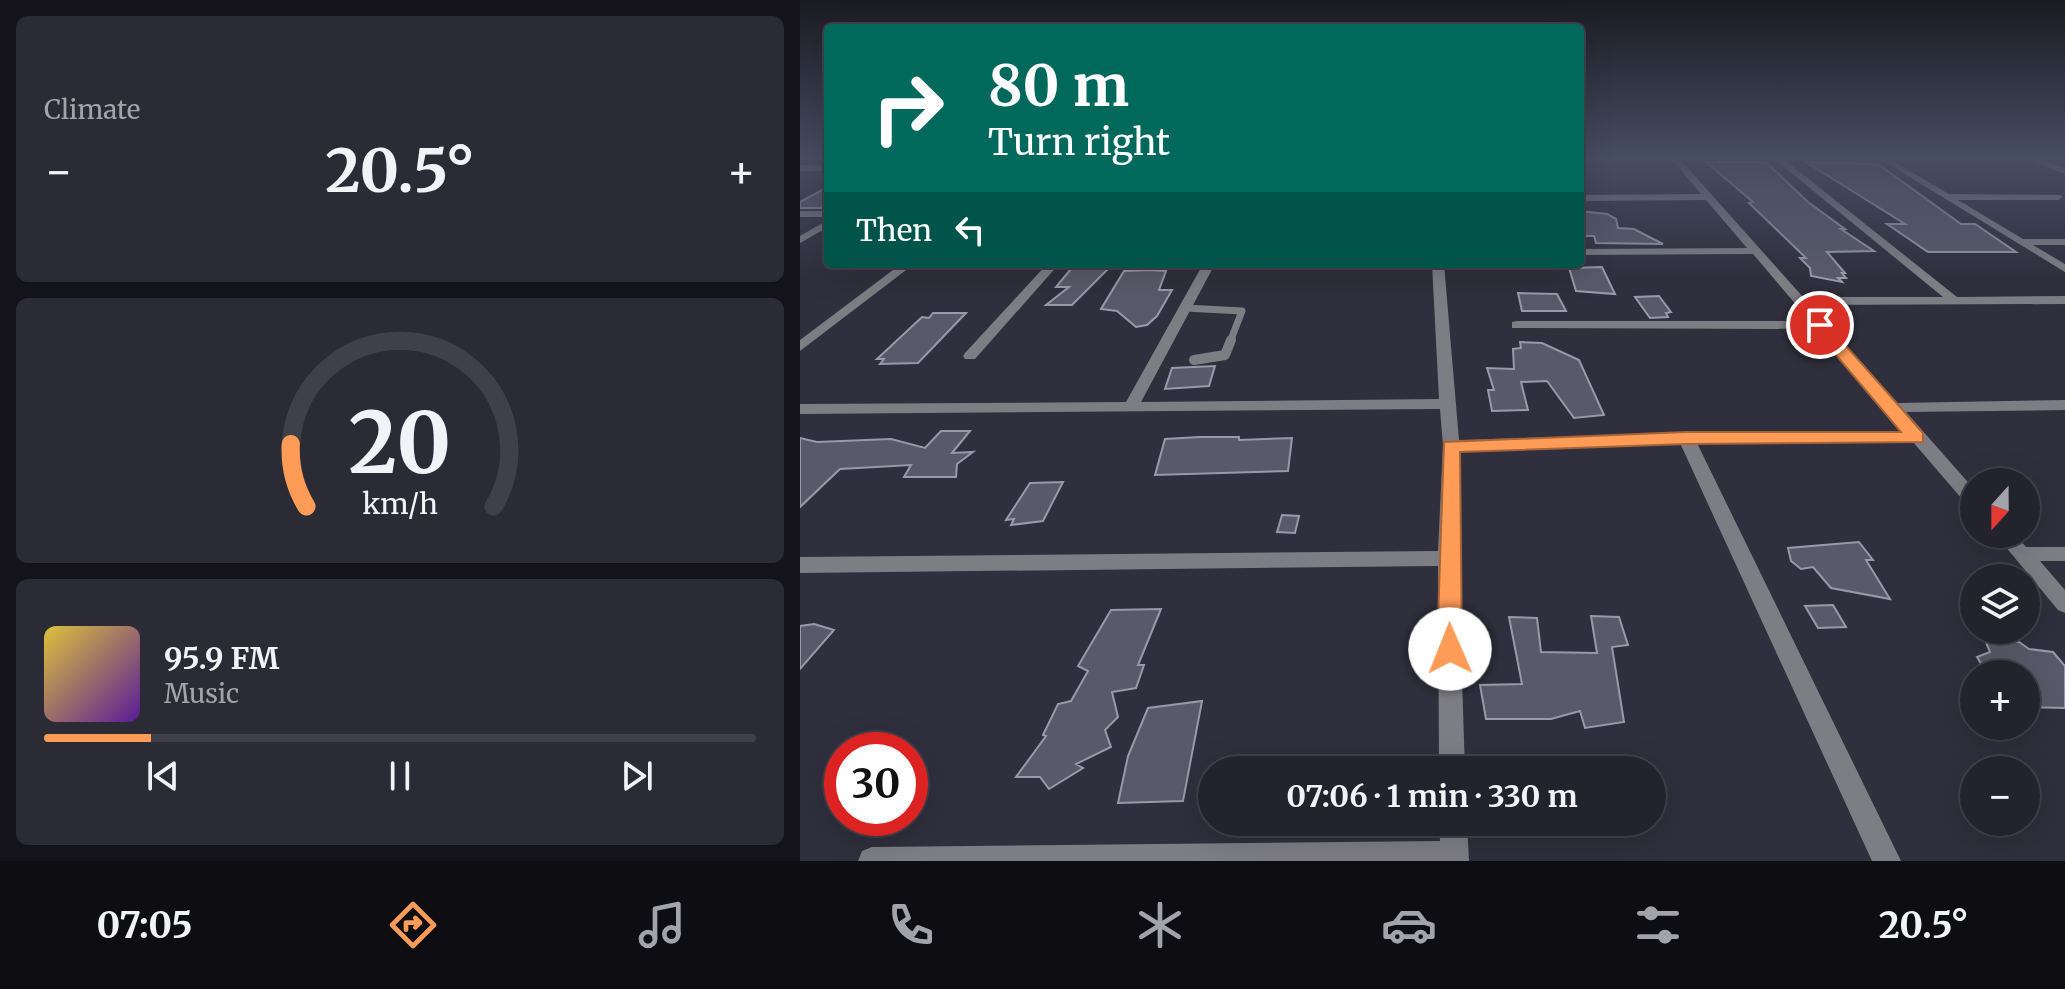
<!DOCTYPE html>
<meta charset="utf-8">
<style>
:root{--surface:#23232e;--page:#2b2b36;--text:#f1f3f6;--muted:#a3a4aa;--line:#40404a;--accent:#fe9c57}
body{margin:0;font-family:Merriweather,serif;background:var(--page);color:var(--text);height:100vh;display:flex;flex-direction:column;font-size:30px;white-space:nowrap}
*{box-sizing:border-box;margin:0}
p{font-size:26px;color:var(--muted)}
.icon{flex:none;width:44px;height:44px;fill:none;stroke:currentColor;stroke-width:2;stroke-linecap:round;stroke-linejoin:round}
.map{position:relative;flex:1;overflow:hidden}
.panel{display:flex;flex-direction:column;gap:16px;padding:16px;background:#131319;width:800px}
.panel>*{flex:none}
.top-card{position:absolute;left:24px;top:24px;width:760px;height:244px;border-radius:8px;box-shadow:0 8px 32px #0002,0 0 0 2px var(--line);background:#00695c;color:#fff;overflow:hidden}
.needle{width:52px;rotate:201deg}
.fabs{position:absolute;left:1160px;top:468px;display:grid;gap:16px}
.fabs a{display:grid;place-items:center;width:80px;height:80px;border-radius:50%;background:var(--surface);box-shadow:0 8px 32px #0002,0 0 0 2px var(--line);font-size:40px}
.speed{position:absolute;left:24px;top:732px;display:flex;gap:16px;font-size:40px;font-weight:700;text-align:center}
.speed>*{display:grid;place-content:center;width:104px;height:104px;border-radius:50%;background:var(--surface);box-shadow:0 8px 32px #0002,0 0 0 2px var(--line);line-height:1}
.speed .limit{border:12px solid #d22;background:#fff;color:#111}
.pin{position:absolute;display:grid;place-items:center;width:68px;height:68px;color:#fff;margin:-34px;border:4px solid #fff;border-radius:50%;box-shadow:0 2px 8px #0007}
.me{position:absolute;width:88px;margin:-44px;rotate:359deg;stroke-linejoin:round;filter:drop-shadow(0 0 6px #0008)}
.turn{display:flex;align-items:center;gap:28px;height:168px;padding:0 32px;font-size:36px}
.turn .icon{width:104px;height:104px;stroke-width:2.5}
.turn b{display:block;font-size:56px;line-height:68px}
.then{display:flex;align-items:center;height:76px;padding:0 32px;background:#0003;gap:16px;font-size:30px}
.big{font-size:60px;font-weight:700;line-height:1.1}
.panel .card{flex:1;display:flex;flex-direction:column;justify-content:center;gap:12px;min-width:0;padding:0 28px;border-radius:12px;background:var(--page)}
.panel .dial{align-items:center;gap:0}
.dial svg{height:208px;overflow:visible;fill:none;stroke:var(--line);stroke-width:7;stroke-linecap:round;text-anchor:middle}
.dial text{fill:var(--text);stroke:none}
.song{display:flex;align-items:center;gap:24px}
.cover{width:96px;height:96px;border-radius:12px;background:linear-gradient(135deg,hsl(50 70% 55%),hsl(270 70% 35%))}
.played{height:8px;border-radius:4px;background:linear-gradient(90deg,var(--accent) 15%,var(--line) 15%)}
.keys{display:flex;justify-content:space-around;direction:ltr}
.heat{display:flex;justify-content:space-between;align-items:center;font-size:44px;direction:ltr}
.trip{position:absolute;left:398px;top:756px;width:468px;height:80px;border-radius:40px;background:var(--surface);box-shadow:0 8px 32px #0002,0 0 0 2px var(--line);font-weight:700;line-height:80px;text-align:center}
.tabs{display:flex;height:128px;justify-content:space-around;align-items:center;background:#0e0e12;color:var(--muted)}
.tabs .icon{width:56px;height:56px}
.tabs .selected{color:var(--accent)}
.tabs b{font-size:36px;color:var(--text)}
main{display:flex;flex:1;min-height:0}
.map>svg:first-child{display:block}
.building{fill:#595a69;stroke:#9899a9;stroke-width:2}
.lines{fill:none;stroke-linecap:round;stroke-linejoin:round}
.lane-far1{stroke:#7d7d84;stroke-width:7}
.lane{stroke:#7d7d84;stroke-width:10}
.street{fill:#7d7d84;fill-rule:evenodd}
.route{fill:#fe9c57;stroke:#a56539;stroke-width:2}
</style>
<main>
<section class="panel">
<div class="card"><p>Climate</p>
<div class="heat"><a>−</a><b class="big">20.5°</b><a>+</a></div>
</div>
<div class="card dial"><svg viewBox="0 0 100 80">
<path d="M14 69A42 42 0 1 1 86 69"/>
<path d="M14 69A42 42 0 0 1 8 45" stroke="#fe9c57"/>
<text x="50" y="56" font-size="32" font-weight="700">20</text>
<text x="50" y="72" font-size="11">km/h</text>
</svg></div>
<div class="card">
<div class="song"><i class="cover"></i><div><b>95.9 FM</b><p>Music</p></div></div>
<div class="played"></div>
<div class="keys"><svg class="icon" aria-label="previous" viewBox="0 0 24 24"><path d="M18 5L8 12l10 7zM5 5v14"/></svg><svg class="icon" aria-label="pause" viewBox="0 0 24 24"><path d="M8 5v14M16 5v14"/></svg><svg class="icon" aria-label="next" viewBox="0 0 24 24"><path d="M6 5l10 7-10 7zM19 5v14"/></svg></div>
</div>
</section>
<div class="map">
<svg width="1265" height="861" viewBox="0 0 1265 861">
<rect width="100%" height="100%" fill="#2f2f3d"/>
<!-- building -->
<g class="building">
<path d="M906,162H966L1008,202L1045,229H1041L1074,251L1027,252L1045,273H1042L1046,278H1038L1042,282L1011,276L1010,268L1000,258H1006L949,203L953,202Z"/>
<path d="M1006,162L1078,164L1161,224H1175L1216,252H1128L1087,224H1105Z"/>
<path d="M28,187V208H0V202Z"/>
<path d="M780,211L807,214L816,219L818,228L834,229L863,244L796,243L794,236H780Z"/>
<path d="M275,264H313L272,305H246L269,287H256Z"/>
<path d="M802,267L815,294L776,291L769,268Z"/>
<path d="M351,270L366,271L359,290H372L357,316L347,325L336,327L317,311L301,309L324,271Z"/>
<path d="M718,293L757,294L766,311H722Z"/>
<path d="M859,296L871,312L866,313L868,317L850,318L835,297Z"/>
<path d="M133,313H166L118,363L80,364L84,359H77L122,317L129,318Z"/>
<path d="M720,342L742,343L779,360L804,415L774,418L747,381L721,382L728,410L692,411L688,390H694L687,368L714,369L713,349L721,348Z"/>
<path d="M415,366L409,386L365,389L372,368Z"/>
<path d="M141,431H170L152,453L173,452L157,464L156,477H104L111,465L40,469L0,507V438L17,442L91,439L125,448Z"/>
<path d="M399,437H439V440L492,438L488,471L355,475L365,439Z"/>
<path d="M263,482L243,521L211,525L214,519L206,520L230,483Z"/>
<path d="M482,515L499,516L495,533L477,532Z"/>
<path d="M1059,542L1073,560H1066L1090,599L1031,588L1013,567L1001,569L991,561L988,548Z"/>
<path d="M1033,605L1046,627L1018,628L1005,606Z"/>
<path d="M361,609L338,665H344L336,688L312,692L318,717L305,730L311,747L276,764L283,768L249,789L240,777H216L246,736L243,735L258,704L271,701L288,671L278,666L311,610Z"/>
<path d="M791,616L819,617L828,645L812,647L824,722L785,728L780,711L751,719H686L680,685L722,684L709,617L737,618L741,652L797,653Z"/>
<path d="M14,624L34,630L0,669V626Z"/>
<path d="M1185,640L1219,642L1229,649L1253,652L1265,666V708L1226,707V674H1187L1177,657L1190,652Z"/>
<path d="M402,701L383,801L318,803L328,756L348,708Z"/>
</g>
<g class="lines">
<!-- lane-far1 -->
<path class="lane-far1" d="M385,308L442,311L430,342"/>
<!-- lane -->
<path class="lane" d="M394,360L425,355L431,340"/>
<!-- street -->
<g class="street">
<path d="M870,157H878L1003,297H1143L972,157H981L1157,297L1265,296V304L1010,305L1097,403L1265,400V410L1106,412L1174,489V507L1168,506L1113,442L897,443L1101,861H1072L880,443L659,451L658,558L665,770H639L638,566L0,573V557L638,551L643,446L640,409L0,414V404L326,402L403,264H415L341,402L639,399L632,264H644L659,440L886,433L1105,432L1017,329L712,328V322L717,321H1010L953,254L780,255V249L947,248L906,200L780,201V195L901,194Z"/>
<path d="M1077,157H1086L1149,194L1261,195L1263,197L1258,200H1158L1223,239H1265V245H1233L1265,264V272Z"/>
<path d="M1221,157H1232L1265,168V174Z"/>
<rect x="0" y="165" width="28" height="6"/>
<rect x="0" y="211" width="28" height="6"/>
<path d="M28,220V227L0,243V236Z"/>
<path d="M101,264H114L0,351V340Z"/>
<path d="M247,264H259L175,359H165L163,356L165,353Z"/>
<path d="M1195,534H1215L1226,547H1265V561H1240L1265,590V613L1258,610Z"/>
<path d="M639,822H667L669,861H58L62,851L72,847L640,841Z"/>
</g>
</g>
<!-- sky -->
<linearGradient id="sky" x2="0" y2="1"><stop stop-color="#1a1a22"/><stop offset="0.57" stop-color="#474d62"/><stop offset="1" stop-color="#474d62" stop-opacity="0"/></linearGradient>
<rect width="1265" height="277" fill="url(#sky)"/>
<!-- route -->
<path class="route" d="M1014,322H1025L1123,433V442L886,444L660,452L662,649L659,656L650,660L641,656L637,649L644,442L886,432H1101L1014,329Z"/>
</svg>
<div class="fabs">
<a><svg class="needle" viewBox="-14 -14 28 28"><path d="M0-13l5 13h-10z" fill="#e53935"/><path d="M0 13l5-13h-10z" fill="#a3a4aa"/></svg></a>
<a><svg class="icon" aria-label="layers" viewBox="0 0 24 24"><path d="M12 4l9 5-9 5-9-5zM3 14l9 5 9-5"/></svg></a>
<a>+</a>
<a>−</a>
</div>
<div class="speed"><div class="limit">30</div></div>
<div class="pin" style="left:1020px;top:325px;background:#d93025"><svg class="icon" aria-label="arrive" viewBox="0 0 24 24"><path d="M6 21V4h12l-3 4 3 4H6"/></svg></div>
<svg class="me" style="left:650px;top:649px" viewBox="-20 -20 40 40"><circle r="19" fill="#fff"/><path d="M0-13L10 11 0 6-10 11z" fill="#fe9c57"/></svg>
<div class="trip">07:06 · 1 min · 330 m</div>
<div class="top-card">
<div class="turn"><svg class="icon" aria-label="right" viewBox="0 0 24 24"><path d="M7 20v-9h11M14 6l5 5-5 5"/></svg><div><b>80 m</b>Turn right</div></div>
<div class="then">Then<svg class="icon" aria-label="left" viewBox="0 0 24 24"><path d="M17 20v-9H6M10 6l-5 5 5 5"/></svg></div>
</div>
</div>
</main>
<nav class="tabs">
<b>07:05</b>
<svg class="icon selected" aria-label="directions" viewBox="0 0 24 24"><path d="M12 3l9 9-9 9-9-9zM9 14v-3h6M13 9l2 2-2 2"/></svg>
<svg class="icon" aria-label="music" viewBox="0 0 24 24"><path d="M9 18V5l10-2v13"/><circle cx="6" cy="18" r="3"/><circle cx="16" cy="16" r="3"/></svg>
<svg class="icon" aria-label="phone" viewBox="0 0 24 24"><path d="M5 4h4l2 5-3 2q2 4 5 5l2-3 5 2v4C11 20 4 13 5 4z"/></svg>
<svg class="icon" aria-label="climate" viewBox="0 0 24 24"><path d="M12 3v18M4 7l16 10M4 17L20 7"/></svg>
<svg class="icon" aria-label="car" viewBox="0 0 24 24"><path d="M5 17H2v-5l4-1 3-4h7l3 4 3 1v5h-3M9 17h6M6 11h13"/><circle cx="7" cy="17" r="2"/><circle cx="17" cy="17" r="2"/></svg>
<svg class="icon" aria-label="filters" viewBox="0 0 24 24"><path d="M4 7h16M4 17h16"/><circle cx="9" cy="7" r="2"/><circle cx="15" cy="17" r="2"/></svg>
<b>20.5°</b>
</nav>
